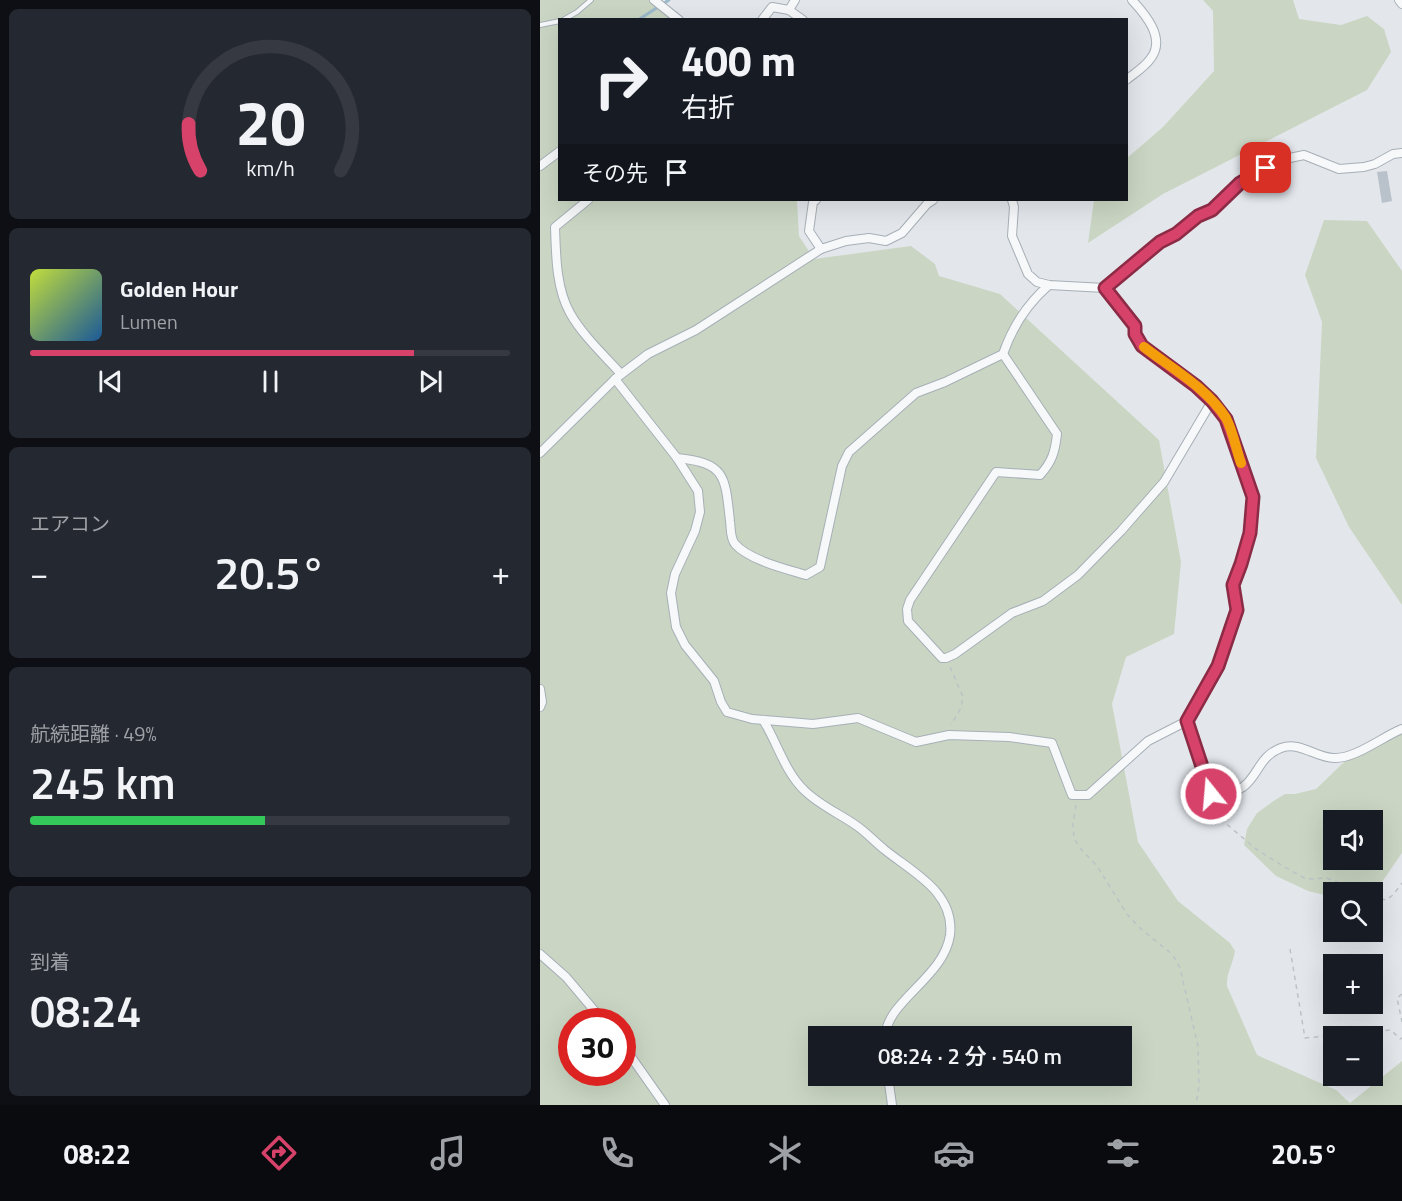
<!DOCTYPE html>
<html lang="ja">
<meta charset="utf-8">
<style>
:root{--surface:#171b24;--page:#242831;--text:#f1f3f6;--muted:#9ea1a6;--line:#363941;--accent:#d7426a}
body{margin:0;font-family:"Titillium Web","Noto Sans JP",sans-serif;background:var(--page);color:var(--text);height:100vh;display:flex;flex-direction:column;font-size:22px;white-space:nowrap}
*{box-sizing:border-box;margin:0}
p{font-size:20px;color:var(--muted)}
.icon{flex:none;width:33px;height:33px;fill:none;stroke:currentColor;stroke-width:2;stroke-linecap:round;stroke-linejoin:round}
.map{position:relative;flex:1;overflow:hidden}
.panel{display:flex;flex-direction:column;gap:9px;padding:9px;background:#0d0f14;width:540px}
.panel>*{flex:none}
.guide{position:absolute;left:18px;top:18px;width:570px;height:183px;border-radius:0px;box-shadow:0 6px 24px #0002;background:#171b24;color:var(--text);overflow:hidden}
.tools{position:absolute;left:783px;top:810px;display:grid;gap:12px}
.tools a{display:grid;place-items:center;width:60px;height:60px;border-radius:0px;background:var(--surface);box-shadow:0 6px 24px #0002;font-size:30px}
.speed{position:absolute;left:18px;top:1008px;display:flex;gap:12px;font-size:30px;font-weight:700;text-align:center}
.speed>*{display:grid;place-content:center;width:78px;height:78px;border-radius:50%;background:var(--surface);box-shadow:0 6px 24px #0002;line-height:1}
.speed .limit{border:9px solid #d22;background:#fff;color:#111}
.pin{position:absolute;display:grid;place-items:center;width:51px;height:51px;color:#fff;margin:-26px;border-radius:12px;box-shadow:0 3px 9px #0006}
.me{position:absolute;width:66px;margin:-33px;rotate:343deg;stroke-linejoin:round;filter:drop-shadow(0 0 4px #0008)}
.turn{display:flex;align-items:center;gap:21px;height:126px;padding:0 24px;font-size:27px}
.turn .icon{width:78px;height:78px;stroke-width:2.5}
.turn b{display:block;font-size:42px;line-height:51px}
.then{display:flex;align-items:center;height:57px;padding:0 24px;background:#0003;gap:12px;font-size:22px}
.big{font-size:45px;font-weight:600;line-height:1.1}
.panel .card{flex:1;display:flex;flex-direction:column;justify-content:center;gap:9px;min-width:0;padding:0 21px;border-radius:9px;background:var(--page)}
.panel .dial{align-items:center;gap:0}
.dial svg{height:156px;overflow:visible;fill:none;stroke:var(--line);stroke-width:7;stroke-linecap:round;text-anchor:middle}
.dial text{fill:var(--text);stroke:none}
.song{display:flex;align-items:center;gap:18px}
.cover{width:72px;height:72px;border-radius:9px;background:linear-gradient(135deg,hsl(70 70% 55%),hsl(210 70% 35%))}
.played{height:6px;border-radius:3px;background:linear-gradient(90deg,var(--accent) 80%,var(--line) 80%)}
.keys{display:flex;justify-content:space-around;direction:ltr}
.heat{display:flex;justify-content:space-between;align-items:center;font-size:33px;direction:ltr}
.charge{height:9px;border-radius:4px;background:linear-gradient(90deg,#34c759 49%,var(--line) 0)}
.trip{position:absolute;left:268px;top:1026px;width:324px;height:60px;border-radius:0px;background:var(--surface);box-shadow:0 6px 24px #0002;font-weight:600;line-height:60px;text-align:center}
.dock{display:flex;height:96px;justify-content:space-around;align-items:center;background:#090b0e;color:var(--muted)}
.dock .icon{width:42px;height:42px}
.dock .current{color:var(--accent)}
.dock b{font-size:27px;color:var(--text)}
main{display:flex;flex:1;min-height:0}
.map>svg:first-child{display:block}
.green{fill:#cad6c3;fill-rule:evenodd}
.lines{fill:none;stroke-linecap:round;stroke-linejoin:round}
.stream{stroke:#9cbacd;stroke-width:3}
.building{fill:#b9c1ca}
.lane-casing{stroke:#a7afb7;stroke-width:6}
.street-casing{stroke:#a7afb7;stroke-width:10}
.path{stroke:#bdc2c7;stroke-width:1.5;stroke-dasharray:4.5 4.5;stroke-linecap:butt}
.lane{stroke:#f6f8f9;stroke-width:4}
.street{stroke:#f6f8f9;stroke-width:8}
.route-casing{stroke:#8c2b45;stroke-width:15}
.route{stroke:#d7426a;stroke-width:10}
.slow{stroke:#f59e0b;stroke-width:10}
</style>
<main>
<section class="panel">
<div class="card dial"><svg viewBox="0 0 100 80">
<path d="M14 69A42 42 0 1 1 86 69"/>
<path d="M14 69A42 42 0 0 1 8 45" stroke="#d7426a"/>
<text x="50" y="56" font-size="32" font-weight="700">20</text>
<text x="50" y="72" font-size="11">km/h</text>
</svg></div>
<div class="card">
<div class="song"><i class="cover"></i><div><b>Golden Hour</b><p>Lumen</p></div></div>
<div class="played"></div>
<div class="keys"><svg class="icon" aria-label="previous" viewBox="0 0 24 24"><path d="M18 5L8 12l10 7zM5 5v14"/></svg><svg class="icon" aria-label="pause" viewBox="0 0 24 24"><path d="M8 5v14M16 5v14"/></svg><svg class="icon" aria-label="next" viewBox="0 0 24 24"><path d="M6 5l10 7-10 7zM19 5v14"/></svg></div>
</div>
<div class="card"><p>エアコン</p>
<div class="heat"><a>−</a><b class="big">20.5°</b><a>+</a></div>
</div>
<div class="card"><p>航続距離 · 49%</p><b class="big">245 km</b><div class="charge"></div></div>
<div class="card"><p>到着</p><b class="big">08:24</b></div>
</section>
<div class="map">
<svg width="862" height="1105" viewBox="0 0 862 1105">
<rect width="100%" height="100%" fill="#e3e7ec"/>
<!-- green -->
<g class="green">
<path d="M0,0H112L132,19L20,20V200H257L259,236L274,259L371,246L395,264L399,276L460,294L619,440L641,562L634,634L586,657L572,704L598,842L638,901L690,943L695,951C693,964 686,974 687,986L717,1055L796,1090L810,1103L862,1061V1105H0ZM32,1022H82V1072H32ZM279,1036H582V1076H279Z"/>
<path d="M663,0H753L759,19L801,25L827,16L844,29L851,52L827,90L623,194L548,243L554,200H586L587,158L623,127L674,71L673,11Z"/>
<path d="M784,220L827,221L862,271V605L809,527L776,458L782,322L765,275Z"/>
<path d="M862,733V853L833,895L832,892H794L793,897L768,891L736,876L704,845L707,829L717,813L735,800L745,794H755L776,789L803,763L845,739ZM794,820H832V860H794Z"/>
</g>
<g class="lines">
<!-- stream -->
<path class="stream" d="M98,20L129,0"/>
</g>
<!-- building -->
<path class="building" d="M847,171L852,201L842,203L837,172Z"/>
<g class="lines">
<defs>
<g id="lane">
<path d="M23,20L37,12L51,0"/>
<path d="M0,25L20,21"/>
</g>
<g id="street">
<path d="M114,0L139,20"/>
<path d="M859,0L862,4"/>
<path d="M249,10L255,0"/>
<path d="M222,20L232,7L249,10L263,20"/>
<path d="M586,80C595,73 605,67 611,58C626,38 605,14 592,0"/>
<path d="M0,166L20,151"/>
<path d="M48,200L15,227C16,255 16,288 30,313C43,336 64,355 81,374"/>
<path d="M276,200L273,202L269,231L281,249"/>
<path d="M472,200L474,207L472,236L488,274L497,282L509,285L565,288L620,242L636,234L658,216L671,210L701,183L745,159L764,155L799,169L824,167L835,164L853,154L862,153"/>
<path d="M463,354L517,434C515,452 512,462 500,475L456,472L370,600L367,609L368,621L402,658H406L415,654L472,613L503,601L538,575L581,531L624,482L672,401"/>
<path d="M75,379L137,458L158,491L160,512L155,531L135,574L131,593L136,627L145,645L174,681L181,702L187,712L212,719L273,724L318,718L376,742L409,735L469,737L512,743L532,795H548L608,741L647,721L678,666L697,610L692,585L701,564L710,533L713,497L686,419L672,401L656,386L602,346L595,334V326L565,288"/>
<path d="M0,453L75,379L108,354L156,330L281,249L306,241L329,238L346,241L362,233L387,204L393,200"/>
<path d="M137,458C186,463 185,476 190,521C191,528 190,538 195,544C209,560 246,569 266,575L280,567L302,466L309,452L376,393L405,382L463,354C472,328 488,303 509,285"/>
<path d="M0,689L2,702L0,707"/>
<path d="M223,720C237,742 245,772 264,790C279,805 300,814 317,826C327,833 335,842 345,850C372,872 415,892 410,935C404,977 348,1000 345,1036"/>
<path d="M647,721L671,794C681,792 694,793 703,787C719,775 719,756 741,748C760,741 776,758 794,758C815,759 842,737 862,729"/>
<path d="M0,954L26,977L64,1022"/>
<path d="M82,1044L125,1105"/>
<path d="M348,1076L352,1105"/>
</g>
</defs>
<!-- lane casing -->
<use href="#lane" class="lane-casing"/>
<!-- street casing -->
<use href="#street" class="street-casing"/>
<!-- path -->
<g class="path">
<path d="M410,667L423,697L421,708L411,725"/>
<path d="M673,802L683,821L716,849L743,866L766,879L787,878L822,892"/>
<path d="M536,805L533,824L534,838L540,848L557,866L587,914L601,929L633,955L640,968L658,1046L659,1086L656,1105"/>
<path d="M832,897L846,900L853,895L862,883"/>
<path d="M750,949L765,1038L851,1030L860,1039L862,1038"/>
<path d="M862,994L857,998L862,1022"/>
</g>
<!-- lane -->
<use href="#lane" class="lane"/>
<!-- street -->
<use href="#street" class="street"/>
</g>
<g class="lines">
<defs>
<path id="route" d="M671,794L647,721L678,666L697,610L693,585L701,564L710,533L713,497L686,419L672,401L656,386L602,346L595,334V326L565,288L620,242L636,234L658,216L672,210L700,183L726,168"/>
</defs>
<!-- route casing -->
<use href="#route" class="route-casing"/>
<!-- route -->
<use href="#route" class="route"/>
<!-- slow -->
<path class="slow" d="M604,347C631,368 667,388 686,418C693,431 696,449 701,463"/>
</g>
</svg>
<div class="tools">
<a><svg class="icon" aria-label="sound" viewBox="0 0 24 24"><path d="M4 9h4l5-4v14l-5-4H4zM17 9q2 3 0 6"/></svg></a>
<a><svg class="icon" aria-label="search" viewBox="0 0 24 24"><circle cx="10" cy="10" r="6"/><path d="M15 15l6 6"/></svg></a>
<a>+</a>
<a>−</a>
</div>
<div class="speed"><div class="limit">30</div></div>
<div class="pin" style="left:726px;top:168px;background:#d93025"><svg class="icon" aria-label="arrive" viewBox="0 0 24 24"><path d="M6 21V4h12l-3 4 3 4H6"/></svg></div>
<svg class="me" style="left:671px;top:794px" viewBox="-20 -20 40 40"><circle r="17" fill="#d7426a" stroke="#fff" stroke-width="3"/><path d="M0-11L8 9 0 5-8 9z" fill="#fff"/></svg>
<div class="trip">08:24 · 2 分 · 540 m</div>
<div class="guide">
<div class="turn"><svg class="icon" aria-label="right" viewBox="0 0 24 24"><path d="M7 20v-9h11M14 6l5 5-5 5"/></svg><div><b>400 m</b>右折</div></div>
<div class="then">その先<svg class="icon" aria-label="arrive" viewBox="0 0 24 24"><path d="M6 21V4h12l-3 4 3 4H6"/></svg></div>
</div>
</div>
</main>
<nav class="dock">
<b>08:22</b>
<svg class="icon current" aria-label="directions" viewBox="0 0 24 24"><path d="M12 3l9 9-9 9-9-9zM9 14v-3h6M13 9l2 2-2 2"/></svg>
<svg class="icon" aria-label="music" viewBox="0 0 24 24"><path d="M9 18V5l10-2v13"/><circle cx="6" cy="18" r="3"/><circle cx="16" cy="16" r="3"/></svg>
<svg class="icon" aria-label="phone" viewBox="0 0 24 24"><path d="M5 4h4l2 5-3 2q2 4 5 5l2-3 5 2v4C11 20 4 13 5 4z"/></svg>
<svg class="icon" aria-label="climate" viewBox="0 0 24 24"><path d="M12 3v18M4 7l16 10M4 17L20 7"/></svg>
<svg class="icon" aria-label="car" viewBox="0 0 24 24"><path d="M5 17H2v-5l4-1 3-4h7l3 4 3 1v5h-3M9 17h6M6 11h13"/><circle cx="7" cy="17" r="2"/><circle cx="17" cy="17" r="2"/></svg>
<svg class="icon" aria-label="filters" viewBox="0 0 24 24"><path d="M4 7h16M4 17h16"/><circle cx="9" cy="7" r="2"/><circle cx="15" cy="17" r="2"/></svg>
<b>20.5°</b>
</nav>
